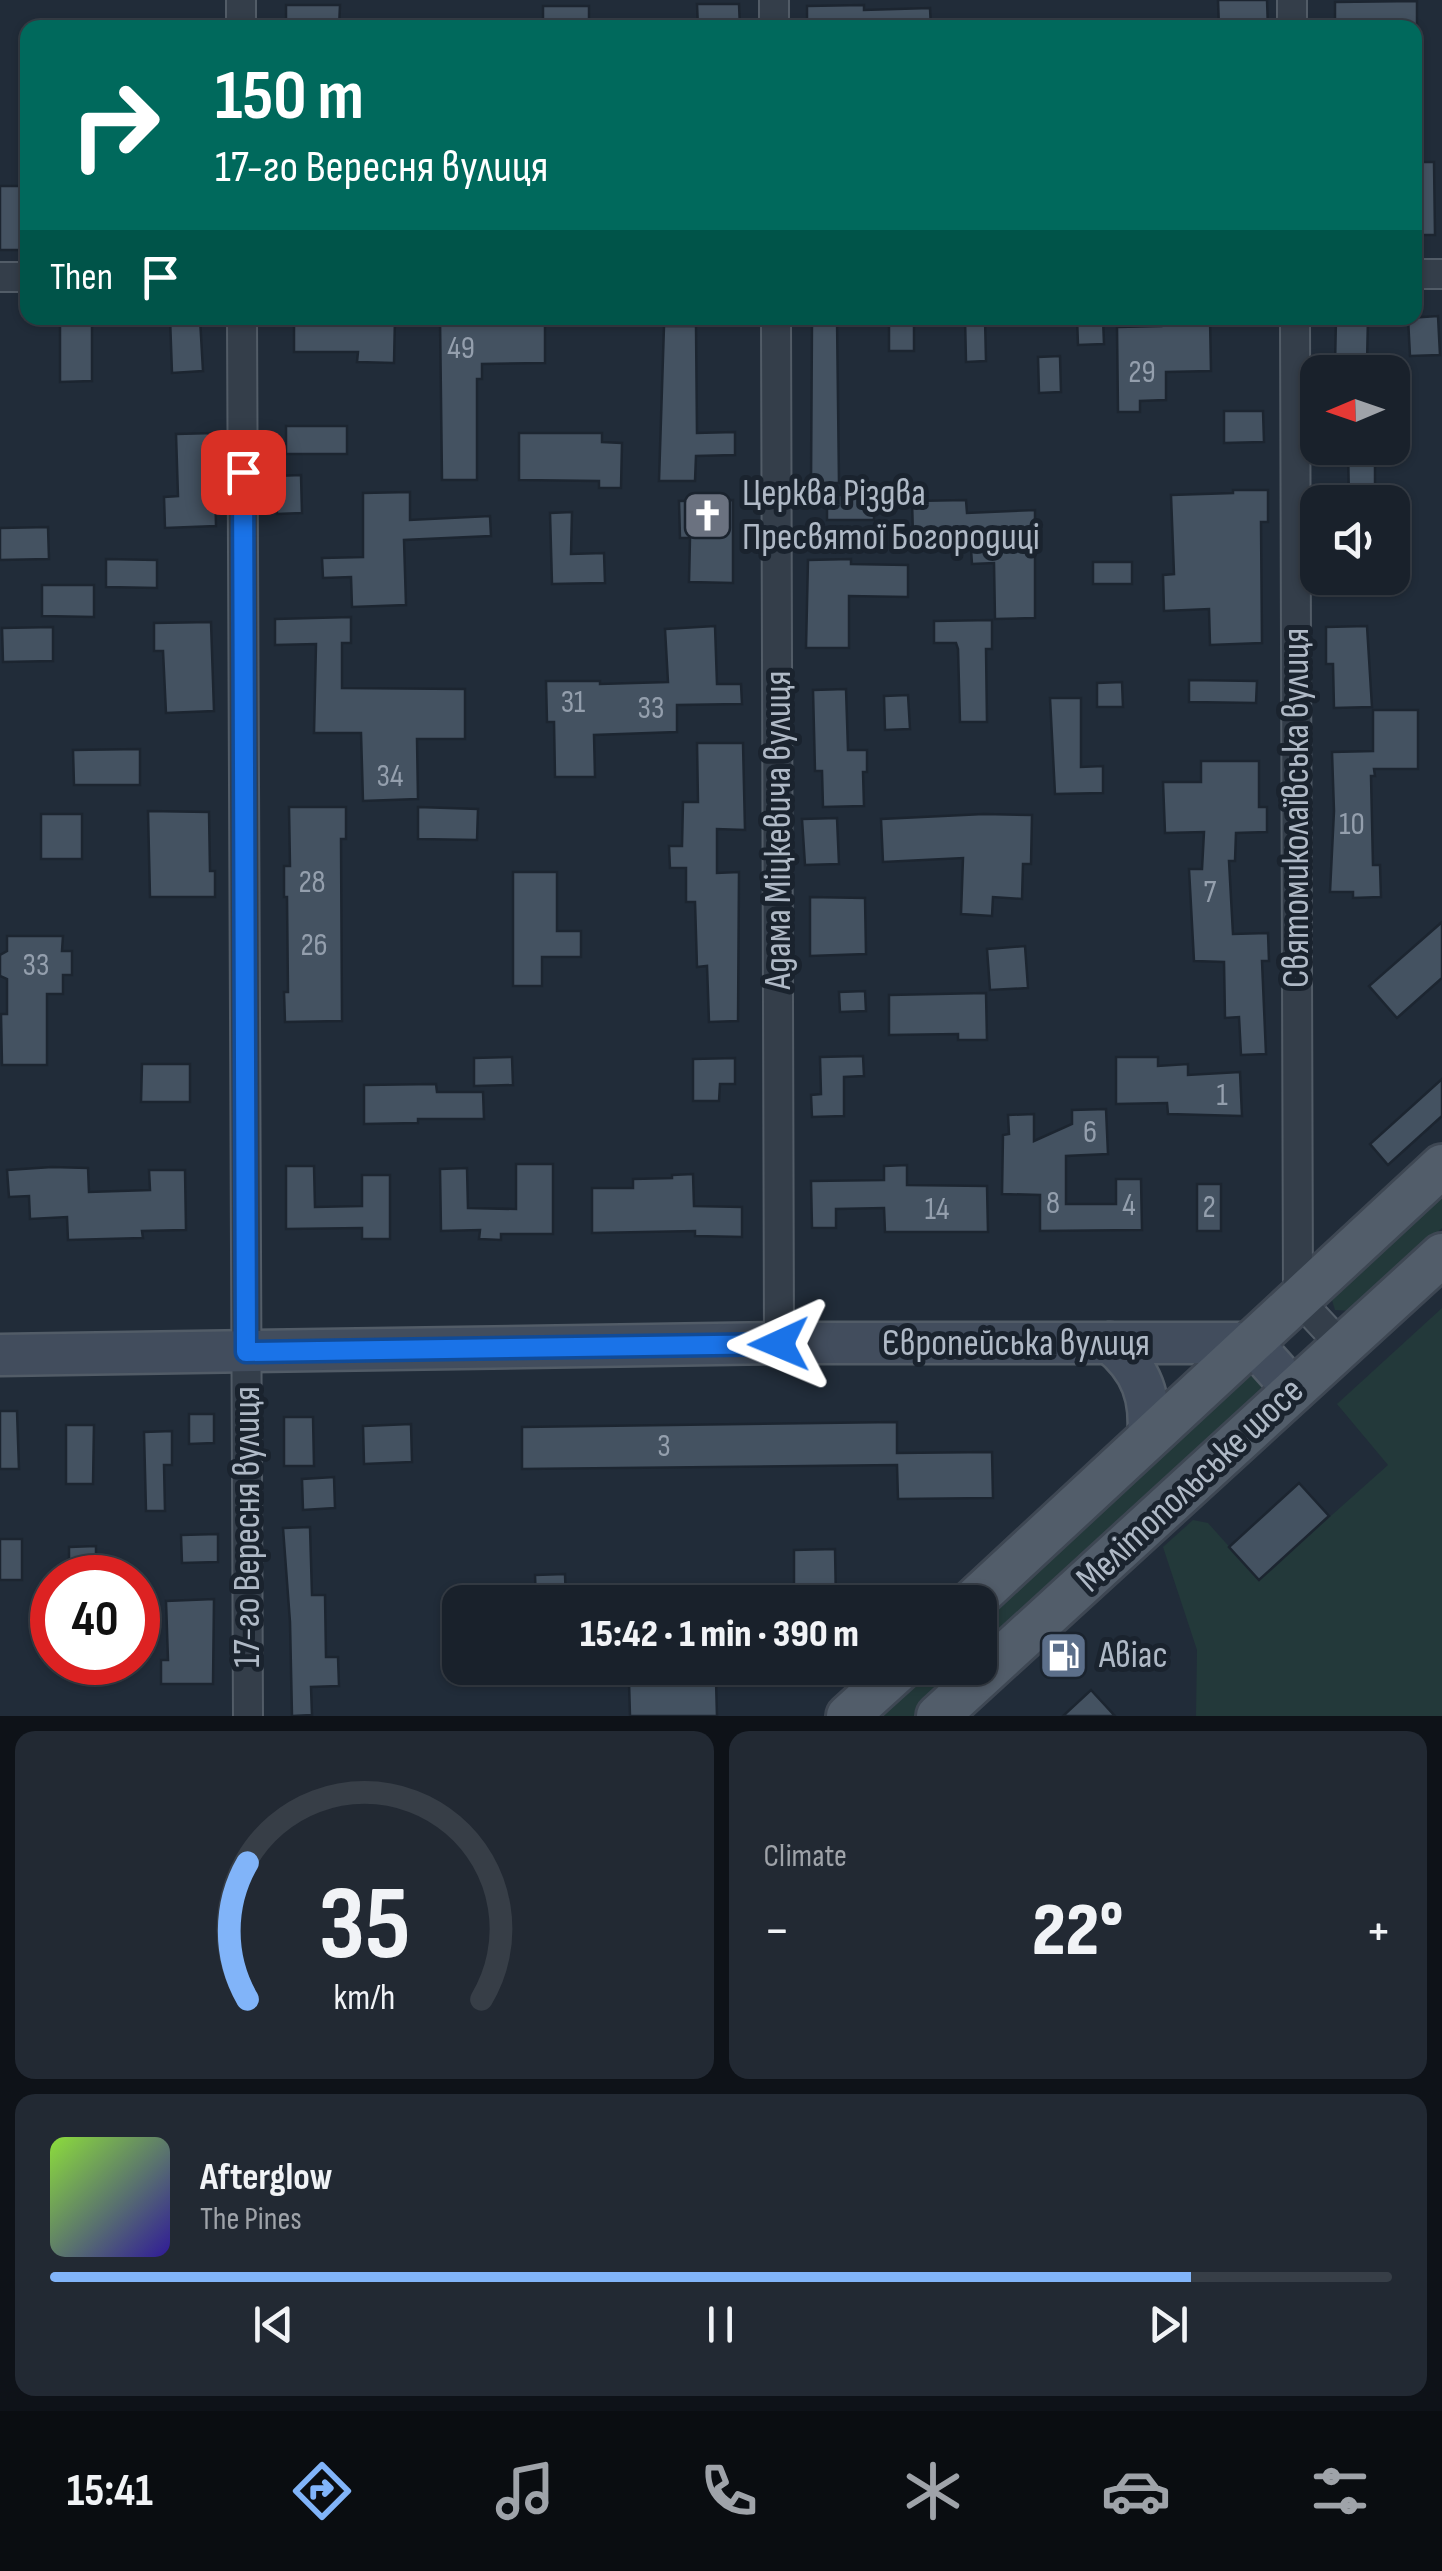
<!DOCTYPE html>
<meta charset="utf-8">
<style>
:root{--surface:#19212b;--page:#222933;--text:#f1f3f6;--muted:#9fa3a9;--line:#373e47;--accent:#81b4f9}
body{margin:0;font-family:"Sofia Sans Condensed",sans-serif;background:var(--page);color:var(--text);height:100vh;display:flex;flex-direction:column;font-size:38px;white-space:nowrap}
*{box-sizing:border-box;margin:0}
p{font-size:32px;color:var(--muted)}
.icon{flex:none;width:55px;height:55px;fill:none;stroke:currentColor;stroke-width:2;stroke-linecap:round;stroke-linejoin:round}
.map{position:relative;height:1716px;overflow:hidden}
.sheet{display:flex;flex-direction:column;gap:15px;padding:15px;background:#0e1218;flex:1}
.sheet>*{flex:none}
.banner{position:absolute;left:20px;top:20px;width:1402px;height:305px;border-radius:20px;box-shadow:0 2px 8px #0004,0 0 0 2px var(--line);background:#00695c;color:#fff;overflow:hidden}
.needle{width:65px;rotate:268deg}
.tools{position:absolute;left:1300px;top:355px;display:grid;gap:20px}
.tools a{display:grid;place-items:center;width:110px;height:110px;border-radius:20px;background:var(--surface);box-shadow:0 2px 8px #0004,0 0 0 2px var(--line);font-size:50px}
.speed{position:absolute;left:30px;top:1555px;display:flex;gap:20px;font-size:50px;font-weight:700;text-align:center}
.speed>*{display:grid;place-content:center;width:130px;height:130px;border-radius:50%;background:var(--surface);box-shadow:0 2px 8px #0004,0 0 0 2px var(--line);line-height:1}
.speed .limit{border:15px solid #d22;background:#fff;color:#111}
.pin{position:absolute;display:grid;place-items:center;width:85px;height:85px;color:#fff;margin:-42px;border-radius:20px;box-shadow:0 5px 15px #0006}
.me{position:absolute;width:110px;margin:-55px;rotate:269deg;stroke-linejoin:round;filter:drop-shadow(0 0 8px #0008)}
.turn{display:flex;align-items:center;gap:35px;height:210px;padding:0 30px;font-size:45px}
.turn .icon{width:130px;height:130px;stroke-width:2.5}
.turn b{display:block;font-size:70px;line-height:85px}
.then{display:flex;align-items:center;height:95px;padding:0 30px;background:#0003;gap:20px;font-size:38px}
.big{font-size:75px;font-weight:800;line-height:1.1}
.sheet .widget{flex:1;display:flex;flex-direction:column;justify-content:center;gap:15px;min-width:0;padding:0 35px;border-radius:20px;background:var(--page)}
.sheet .dial{align-items:center;gap:0}
.dial svg{height:260px;overflow:visible;fill:none;stroke:var(--line);stroke-width:7;stroke-linecap:round;text-anchor:middle}
.dial text{fill:var(--text);stroke:none}
.song{display:flex;align-items:center;gap:30px}
.cover{width:120px;height:120px;border-radius:15px;background:linear-gradient(135deg,hsl(90 70% 55%),hsl(250 70% 35%))}
.played{height:10px;border-radius:5px;background:linear-gradient(90deg,var(--accent) 85%,var(--line) 85%)}
.keys{display:flex;justify-content:space-around;direction:ltr}
.heat{display:flex;justify-content:space-between;align-items:center;font-size:55px;direction:ltr}
.sheet .tiles{flex:1;display:grid;gap:15px;grid-template-columns:1fr 1fr}
.widget:last-child{grid-column:span 2}
.trip{position:absolute;left:442px;top:1585px;width:555px;height:100px;border-radius:20px;background:var(--surface);box-shadow:0 2px 8px #0004,0 0 0 2px var(--line);font-weight:800;line-height:100px;text-align:center}
.dock{display:flex;height:160px;justify-content:space-around;align-items:center;background:#0a0d11;color:var(--muted)}
.dock .icon{width:70px;height:70px}
.dock .current{color:var(--accent)}
.dock b{font-size:45px;color:var(--text)}
.map>svg:first-child{display:block}
.green{fill:#23393a}
.building{fill:#445261;stroke:#1c2530;stroke-width:2.5}
.lines{fill:none;stroke-linecap:round;stroke-linejoin:round}
.street-casing{stroke:#525c67;stroke-width:32}
.secondary-casing{stroke:#525c67;stroke-width:45}
.primary-casing{stroke:#3e4753;stroke-width:48}
.street{stroke:#343e4a;stroke-width:28}
.secondary{stroke:#424d5d;stroke-width:40}
.primary{stroke:#525d6a;stroke-width:42}
.route-casing{stroke:#114b97;stroke-width:25}
.route{stroke:#1a73e8;stroke-width:18}
.labels{text-anchor:middle;dominant-baseline:central;stroke-width:10;stroke-linejoin:round;paint-order:stroke}
.number-label{font-size:32px;fill:#949fad}
.poi-label{font-size:38px;fill:#afb9c6;stroke:#1a232e;text-anchor:start}
.street-label{font-size:38px;fill:#afb9c6;stroke:#1a232e}
</style>
<div class="map">
<svg width="1442" height="1716" viewBox="0 0 1442 1716">
<rect width="100%" height="100%" fill="#212c39"/>
<!-- green -->
<g class="green">
<path d="M1442,1189V1228L1352,1311L1335,1310L1331,1297Z"/>
<path d="M1442,1308V1716H1196L1197,1650L1163,1547L1193,1520L1208,1523L1259,1580L1388,1465L1337,1404Z"/>
<path d="M1246,1374L1258,1379L1262,1391L980,1657V1618Z"/>
<path d="M927,1668H969L916,1716H875Z"/>
</g>
<!-- building -->
<g class="building">
<path d="M1218,0H1267L1268,28H1219Z"/>
<path d="M1417,1V24L1335,26V2Z"/>
<path d="M697,4H739L740,28H698Z"/>
<path d="M286,5H340L339,28H286Z"/>
<path d="M864,5V10L930,8L931,28H807V6Z"/>
<rect x="543" y="6" width="46" height="22"/>
<path d="M1415,162H1434L1435,235H1415Z"/>
<path d="M0,186H25L24,250H0Z"/>
<path d="M1438,316L1440,355L1410,356L1408,318Z"/>
<path d="M170,318H200L203,371L172,373Z"/>
<path d="M294,318H395L394,363L357,362L358,352H294Z"/>
<path d="M440,318H545V363L482,364V379H477V480H442Z"/>
<rect x="889" y="318" width="25" height="33"/>
<path d="M965,318H985L986,361L966,362Z"/>
<path d="M1077,318H1103L1104,344L1078,345Z"/>
<path d="M1160,318H1210L1211,371L1166,372V400L1140,401V412H1118L1117,327L1161,326Z"/>
<path d="M1336,318H1368L1367,364H1335Z"/>
<path d="M92,319V381L60,382V320Z"/>
<path d="M837,319L839,483H811L812,320Z"/>
<path d="M664,326H696L697,433L735,432V455L696,456L695,481H659Z"/>
<path d="M1060,356L1061,392L1039,393L1038,357Z"/>
<path d="M1224,411H1263L1264,442L1224,443Z"/>
<rect x="286" y="426" width="61" height="28"/>
<path d="M214,433L216,526L165,528L164,497L178,496L176,434Z"/>
<path d="M519,433H602V442L622,443L621,488H599V481L519,480Z"/>
<path d="M1348,448H1375V502H1349Z"/>
<path d="M301,475L302,513L277,514L275,476Z"/>
<path d="M1233,490H1268V522H1261L1262,643L1210,645L1209,609L1164,611L1163,575L1174,574L1171,495L1233,493Z"/>
<path d="M410,492V520L490,516L491,536L404,540L406,605L352,607L351,577L323,578L322,558L363,557V493Z"/>
<rect x="827" y="495" width="47" height="25"/>
<path d="M733,500V583L689,582L690,538H680L679,501Z"/>
<path d="M966,500L967,513L1035,510V618L995,619L994,563L972,564L970,534L913,536L912,501Z"/>
<path d="M572,512L571,554L604,553L605,583L552,584L550,513Z"/>
<path d="M48,527L49,559L0,560V528Z"/>
<path d="M106,559L157,560V588L106,587Z"/>
<path d="M851,559V564L908,565V597L849,596V648H806L808,560Z"/>
<rect x="1093" y="562" width="39" height="22"/>
<path d="M42,585H94V617L42,616Z"/>
<path d="M351,617V643H342V688L465,689V739H417L418,799L363,801L361,733H314L316,644L275,645V619Z"/>
<path d="M992,620V649H986L987,722H960L958,649L956,643H934V621Z"/>
<path d="M211,622L214,711L166,713L163,651H154V623Z"/>
<path d="M715,626L717,684H741L742,704L677,705V732L594,735L595,777H555L554,722H547L546,681H600V684L668,682L665,629Z"/>
<path d="M1367,626L1372,707L1334,708L1333,664H1326V627Z"/>
<path d="M53,627V661L3,662L2,628Z"/>
<path d="M1189,680L1257,681L1256,703L1189,702Z"/>
<path d="M1122,682L1123,707H1097V683Z"/>
<path d="M846,689L848,750H867V772H863L864,806L823,807L822,771H815L813,690Z"/>
<path d="M908,695L910,729L885,730L884,696Z"/>
<path d="M1050,698H1081V767L1103,766V793L1055,794Z"/>
<path d="M1373,710H1418V769H1374L1375,776H1371L1373,865H1380L1381,897L1353,898V892H1330L1334,811L1332,752L1373,751Z"/>
<path d="M697,743H743L745,830L717,829V873L739,872L738,1021L709,1022L707,966L697,967L695,902H686V868H670L669,846H682L683,802H698Z"/>
<path d="M140,749V785H74L73,750Z"/>
<path d="M1201,761H1259V807H1267V832L1236,833L1235,861H1229L1233,934L1268,933L1269,961H1262L1266,1054L1241,1055L1239,1017L1225,1018L1224,962L1194,961L1189,869H1202L1204,832L1165,833L1163,782H1201Z"/>
<path d="M289,807H346V839H341L342,1021L285,1022L284,992H288L287,897H284V866H290Z"/>
<path d="M418,807L478,809L477,840L418,839Z"/>
<path d="M148,811L209,812L210,871H215V897H150Z"/>
<rect x="41" y="814" width="41" height="45"/>
<path d="M984,814L1032,815L1031,864H1023L1022,899L993,897L992,916L961,914L963,858L883,862L881,819Z"/>
<path d="M837,818L839,864L805,865L802,819Z"/>
<path d="M513,872H557V931H581V957H542V986H513Z"/>
<path d="M810,897L865,898L866,954L810,956Z"/>
<path d="M1442,922V978L1397,1018L1369,986Z"/>
<path d="M7,936H63L62,951H72V975H63V994H47V1065H2L1,1014H7V979L0,976V955L7,951Z"/>
<path d="M1025,946L1028,988L990,990L987,949Z"/>
<path d="M865,991L866,1011L840,1012L839,992Z"/>
<path d="M986,993L987,1040H958V1034L889,1035V995Z"/>
<path d="M863,1056L864,1076L844,1077V1116L812,1117L811,1095L821,1094L820,1057Z"/>
<path d="M512,1057L513,1085L474,1086V1058Z"/>
<path d="M1116,1057H1158V1066L1188,1064V1075L1240,1072L1242,1116L1168,1114L1167,1103L1116,1104Z"/>
<path d="M735,1058V1084H720L719,1101H693V1059Z"/>
<path d="M142,1064H190V1102H141Z"/>
<path d="M1442,1079V1116L1388,1165L1370,1144Z"/>
<path d="M436,1084L437,1092H483L484,1119H418V1123L364,1124V1085Z"/>
<path d="M1106,1109L1108,1154L1066,1156V1204H1116V1179H1141L1142,1230L1040,1231V1195L1002,1194L1003,1135L1009,1134L1008,1115L1034,1114V1141L1072,1124V1110Z"/>
<path d="M516,1164H553V1234H501V1240L479,1239L480,1230L441,1231L440,1169L467,1168L468,1208L516,1209Z"/>
<path d="M907,1165V1185L987,1186L988,1232H885L884,1208L836,1209V1228H812L811,1181L884,1180V1166Z"/>
<path d="M286,1166H314L315,1207L362,1206V1175H390V1239H362V1228L286,1229Z"/>
<path d="M52,1167L88,1168L89,1192L150,1190L149,1170H185L186,1230L142,1231L143,1238L68,1240L67,1217L30,1219L29,1196L9,1197L7,1170Z"/>
<path d="M693,1174L694,1206L742,1207V1237L695,1236V1231L592,1233V1188H633V1179L672,1178V1175Z"/>
<rect x="1197" y="1184" width="24" height="47"/>
<path d="M0,1411H17L19,1469H0Z"/>
<path d="M189,1414H214V1443L189,1444Z"/>
<path d="M284,1417H313L314,1466H284Z"/>
<path d="M897,1422V1453L992,1452L993,1498L898,1499L897,1465L522,1469V1427Z"/>
<path d="M411,1424L412,1462L364,1464L363,1426Z"/>
<path d="M66,1425H94L93,1484H66Z"/>
<path d="M172,1431V1465H164L165,1511H146L144,1432Z"/>
<path d="M334,1477L335,1508L303,1510L302,1479Z"/>
<path d="M1299,1483L1329,1516L1259,1580L1229,1547Z"/>
<path d="M310,1527L312,1595H325L326,1657H338L339,1686L311,1687L312,1715L292,1716L290,1622L283,1528Z"/>
<path d="M218,1534V1562L182,1563L181,1535Z"/>
<rect x="0" y="1539" width="22" height="41"/>
<path d="M96,1546V1578H69V1547Z"/>
<path d="M835,1549L836,1602H794V1550Z"/>
<path d="M565,1574L566,1602H536L535,1575Z"/>
<path d="M214,1599L213,1684H161V1660H168L166,1601Z"/>
<path d="M716,1680L717,1716H630L629,1682Z"/>
<path d="M1091,1690L1115,1716H1063Z"/>
</g>
<g class="lines">
<defs>
<g id="street">
<path d="M241,0V28"/>
<path d="M774,0V28"/>
<path d="M1292,0V28"/>
<path d="M1415,274H1442"/>
<path d="M0,277H28"/>
<path d="M242,318L248,1716"/>
<path d="M776,318L779,1343"/>
<path d="M1295,318L1298,1299L1341,1345"/>
</g>
<g id="secondary">
<path d="M1110,1343C1142,1369 1152,1398 1148,1439"/>
<path d="M0,1355L779,1343H1252L1293,1389"/>
</g>
<g id="primary">
<path d="M972,1602L1442,1166"/>
<path d="M848,1716L901,1668"/>
<path d="M938,1716L1442,1255"/>
</g>
</defs>
<!-- street casing -->
<use href="#street" class="street-casing"/>
<!-- secondary casing -->
<use href="#secondary" class="secondary-casing"/>
<!-- primary casing -->
<use href="#primary" class="primary-casing"/>
<!-- street -->
<use href="#street" class="street"/>
<!-- secondary -->
<use href="#secondary" class="secondary"/>
<!-- primary -->
<use href="#primary" class="primary"/>
</g>
<g class="lines">
<defs>
<path id="route" d="M243,472L246,1352L779,1344"/>
</defs>
<!-- route casing -->
<use href="#route" class="route-casing"/>
<!-- route -->
<use href="#route" class="route"/>
</g>
<!-- icons -->
<defs>
<symbol id="church-square" viewBox="-11 -11 22 22"><rect x="-9" y="-9" width="18" height="18" rx="4" fill="#6b7280" stroke="#1a232e"/><path d="M-1.2-6h2.4v3.5h3.3v2.4h-3.3V6h-2.4V-.1h-3.3v-2.4h3.3Z" fill="#fff"/></symbol>
<symbol id="fuel-square" viewBox="-11 -11 22 22"><rect x="-9" y="-9" width="18" height="18" rx="4" fill="#5c6f8a" stroke="#1a232e"/><path d="M-5.5-6h7V0h2V4h1.3V-2.5L3-4.5l.8-.8L6-3V5H2.5V1h-1V6h-7ZM-4.2-4.7v3.2H.2V-4.7Z" fill="#fff"/></symbol>
</defs>
<g fill-rule="evenodd">
<use href="#church-square" x="680" y="488" width="55" height="55"/>
<use href="#fuel-square" x="1036" y="1628" width="55" height="55"/>
</g>
<g class="labels">
<!-- number labels -->
<g class="number-label">
<text x="461" y="348">49</text>
<text x="1142" y="372">29</text>
<text x="573" y="702">31</text>
<text x="651" y="708">33</text>
<text x="390" y="776">34</text>
<text x="1352" y="824">10</text>
<text x="312" y="882">28</text>
<text x="1210" y="892">7</text>
<text x="314" y="945">26</text>
<text x="36" y="965">33</text>
<text x="1222" y="1095">1</text>
<text x="1090" y="1132">6</text>
<text x="1053" y="1203">8</text>
<text x="1129" y="1205">4</text>
<text x="1209" y="1207">2</text>
<text x="937" y="1209">14</text>
<text x="664" y="1446">3</text>
</g>
<!-- poi labels -->
<g class="poi-label">
<text x="742" y="493">Церква Різдва<tspan x="742" dy="44">Пресвятої Богородиці</tspan></text>
<text x="1099" y="1655">Авіас</text>
</g>
<!-- street labels -->
<g class="street-label">
<text transform="translate(1296 808) rotate(-90)">Святомиколаївська вулиця</text>
<text transform="translate(778 830) rotate(-90)">Адама Міцкевича вулиця</text>
<text x="1016" y="1343">Європейська вулиця</text>
<text transform="translate(1190 1485) rotate(-43)">Мелітопольське шосе</text>
<text transform="translate(247 1527) rotate(-90)">17-го Вересня вулиця</text>
</g>
</g>
</svg>
<div class="tools">
<a><svg class="needle" viewBox="-14 -14 28 28"><path d="M0-13l5 13h-10z" fill="#e53935"/><path d="M0 13l5-13h-10z" fill="#9fa3a9"/></svg></a>
<a><svg class="icon" aria-label="sound" viewBox="0 0 24 24"><path d="M4 9h4l5-4v14l-5-4H4zM17 9q2 3 0 6"/></svg></a>
</div>
<div class="speed"><div class="limit">40</div></div>
<div class="pin" style="left:243px;top:472px;background:#d93025"><svg class="icon" aria-label="arrive" viewBox="0 0 24 24"><path d="M6 21V4h12l-3 4 3 4H6"/></svg></div>
<svg class="me" style="left:779px;top:1344px" viewBox="-20 -20 40 40"><path d="M0-17L14 15 0 8-14 15z" fill="#1a73e8" stroke="#fff" stroke-width="4"/></svg>
<div class="trip">15:42 · 1 min · 390 m</div>
<div class="banner">
<div class="turn"><svg class="icon" aria-label="right" viewBox="0 0 24 24"><path d="M7 20v-9h11M14 6l5 5-5 5"/></svg><div><b>150 m</b>17-го Вересня вулиця</div></div>
<div class="then">Then<svg class="icon" aria-label="arrive" viewBox="0 0 24 24"><path d="M6 21V4h12l-3 4 3 4H6"/></svg></div>
</div>
</div>
<section class="sheet">
<div class="tiles">
<div class="widget dial"><svg viewBox="0 0 100 80">
<path d="M14 69A42 42 0 1 1 86 69"/>
<path d="M14 69A42 42 0 0 1 14 27" stroke="#81b4f9"/>
<text x="50" y="56" font-size="32" font-weight="700">35</text>
<text x="50" y="72" font-size="11">km/h</text>
</svg></div>
<div class="widget"><p>Climate</p>
<div class="heat"><a>−</a><b class="big">22°</b><a>+</a></div>
</div>
<div class="widget">
<div class="song"><i class="cover"></i><div><b>Afterglow</b><p>The Pines</p></div></div>
<div class="played"></div>
<div class="keys"><svg class="icon" aria-label="previous" viewBox="0 0 24 24"><path d="M18 5L8 12l10 7zM5 5v14"/></svg><svg class="icon" aria-label="pause" viewBox="0 0 24 24"><path d="M8 5v14M16 5v14"/></svg><svg class="icon" aria-label="next" viewBox="0 0 24 24"><path d="M6 5l10 7-10 7zM19 5v14"/></svg></div>
</div>
</div>
</section>
<nav class="dock">
<b>15:41</b>
<svg class="icon current" aria-label="directions" viewBox="0 0 24 24"><path d="M12 3l9 9-9 9-9-9zM9 14v-3h6M13 9l2 2-2 2"/></svg>
<svg class="icon" aria-label="music" viewBox="0 0 24 24"><path d="M9 18V5l10-2v13"/><circle cx="6" cy="18" r="3"/><circle cx="16" cy="16" r="3"/></svg>
<svg class="icon" aria-label="phone" viewBox="0 0 24 24"><path d="M5 4h4l2 5-3 2q2 4 5 5l2-3 5 2v4C11 20 4 13 5 4z"/></svg>
<svg class="icon" aria-label="climate" viewBox="0 0 24 24"><path d="M12 3v18M4 7l16 10M4 17L20 7"/></svg>
<svg class="icon" aria-label="car" viewBox="0 0 24 24"><path d="M5 17H2v-5l4-1 3-4h7l3 4 3 1v5h-3M9 17h6M6 11h13"/><circle cx="7" cy="17" r="2"/><circle cx="17" cy="17" r="2"/></svg>
<svg class="icon" aria-label="filters" viewBox="0 0 24 24"><path d="M4 7h16M4 17h16"/><circle cx="9" cy="7" r="2"/><circle cx="15" cy="17" r="2"/></svg>
</nav>
